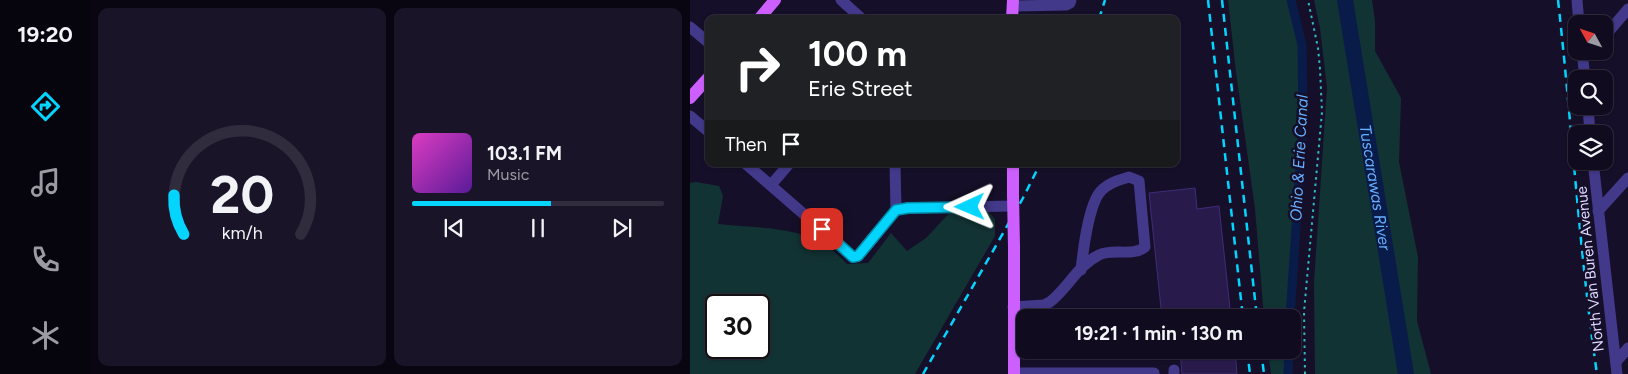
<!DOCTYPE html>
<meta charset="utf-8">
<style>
:root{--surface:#100b1f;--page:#191428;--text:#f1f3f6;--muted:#9c9ba4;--line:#302b3d;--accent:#04d5ff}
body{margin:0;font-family:Figtree,sans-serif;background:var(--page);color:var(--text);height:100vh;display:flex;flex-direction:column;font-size:19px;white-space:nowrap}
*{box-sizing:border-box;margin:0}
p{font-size:16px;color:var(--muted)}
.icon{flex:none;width:28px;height:28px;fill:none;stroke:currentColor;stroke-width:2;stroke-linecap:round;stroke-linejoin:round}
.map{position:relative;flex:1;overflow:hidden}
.details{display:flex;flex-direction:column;gap:8px;padding:8px;background:#090611;width:600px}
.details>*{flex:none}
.guide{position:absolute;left:15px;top:15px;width:475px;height:152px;border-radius:10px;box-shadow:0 1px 4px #0004,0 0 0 1px var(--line);background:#202124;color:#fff;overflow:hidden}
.needle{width:32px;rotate:310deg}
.buttons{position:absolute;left:878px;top:15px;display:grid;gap:10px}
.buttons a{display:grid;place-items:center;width:45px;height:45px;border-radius:10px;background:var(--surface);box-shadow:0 1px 4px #0004,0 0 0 1px var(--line);font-size:25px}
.speed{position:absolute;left:15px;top:294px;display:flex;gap:10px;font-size:25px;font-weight:700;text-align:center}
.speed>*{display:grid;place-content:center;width:65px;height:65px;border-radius:50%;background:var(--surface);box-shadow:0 1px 4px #0004,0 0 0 1px var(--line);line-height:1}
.speed .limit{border:2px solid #111;border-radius:8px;background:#fff;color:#111}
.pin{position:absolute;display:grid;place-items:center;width:42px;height:42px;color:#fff;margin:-21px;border-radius:10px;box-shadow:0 2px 8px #0006}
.me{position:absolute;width:55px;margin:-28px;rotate:269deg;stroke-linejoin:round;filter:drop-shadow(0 0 4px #0008)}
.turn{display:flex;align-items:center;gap:18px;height:105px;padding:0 20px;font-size:22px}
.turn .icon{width:65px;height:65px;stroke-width:2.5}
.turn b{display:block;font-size:35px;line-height:42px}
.then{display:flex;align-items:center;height:48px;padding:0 20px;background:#0003;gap:10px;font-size:19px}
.details .card{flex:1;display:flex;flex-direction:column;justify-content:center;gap:8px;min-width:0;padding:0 18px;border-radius:10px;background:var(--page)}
.details .dial{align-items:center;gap:0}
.dial svg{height:130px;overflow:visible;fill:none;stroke:var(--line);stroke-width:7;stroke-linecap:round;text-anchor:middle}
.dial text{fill:var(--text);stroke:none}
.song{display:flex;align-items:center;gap:15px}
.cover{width:60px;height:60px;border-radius:8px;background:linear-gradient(135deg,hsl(310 70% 55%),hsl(270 70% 35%))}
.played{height:5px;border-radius:2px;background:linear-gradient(90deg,var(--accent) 55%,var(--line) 55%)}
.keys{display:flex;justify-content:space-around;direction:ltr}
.details .tiles{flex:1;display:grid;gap:8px;grid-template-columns:repeat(2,1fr)}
.trip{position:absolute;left:326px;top:309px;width:285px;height:50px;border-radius:10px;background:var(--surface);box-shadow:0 1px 4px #0004,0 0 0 1px var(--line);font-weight:700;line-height:50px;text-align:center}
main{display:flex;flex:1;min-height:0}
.menu{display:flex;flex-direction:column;width:90px;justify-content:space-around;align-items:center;background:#06040c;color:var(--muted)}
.menu .icon{width:35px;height:35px}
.menu .on{color:var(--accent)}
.menu b{font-size:22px;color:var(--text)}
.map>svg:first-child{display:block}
.green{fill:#123334;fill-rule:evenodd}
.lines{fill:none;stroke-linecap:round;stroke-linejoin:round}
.canal{stroke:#091c49;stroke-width:9}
.river{stroke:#091c49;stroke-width:16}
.building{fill:#281b4b;stroke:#402c78}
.path{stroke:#2cbebf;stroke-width:2;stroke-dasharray:2.5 4;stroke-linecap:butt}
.minor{stroke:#42398a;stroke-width:11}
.major{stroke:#ce5fff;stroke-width:12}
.rail{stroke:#04d5ff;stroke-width:2.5;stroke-dasharray:8 6;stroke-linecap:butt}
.major-bridge{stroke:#ce5fff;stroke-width:12}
.route-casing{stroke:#038aa6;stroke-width:12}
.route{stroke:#04d5ff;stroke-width:9}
.labels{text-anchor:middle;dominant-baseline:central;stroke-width:5;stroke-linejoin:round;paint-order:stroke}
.street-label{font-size:15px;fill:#dfd8ff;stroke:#160f29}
.water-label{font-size:16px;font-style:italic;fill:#66aeff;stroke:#160f29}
</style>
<main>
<nav class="menu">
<b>19:20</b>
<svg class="icon on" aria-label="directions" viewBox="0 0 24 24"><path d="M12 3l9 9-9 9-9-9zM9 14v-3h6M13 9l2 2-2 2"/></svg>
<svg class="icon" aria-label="music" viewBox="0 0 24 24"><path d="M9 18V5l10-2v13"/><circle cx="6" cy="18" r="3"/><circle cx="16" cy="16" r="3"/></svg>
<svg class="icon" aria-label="phone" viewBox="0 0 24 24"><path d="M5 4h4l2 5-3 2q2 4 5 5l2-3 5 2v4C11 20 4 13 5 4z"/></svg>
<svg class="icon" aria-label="climate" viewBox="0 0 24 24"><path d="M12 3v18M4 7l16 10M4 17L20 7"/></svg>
</nav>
<section class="details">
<div class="tiles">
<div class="card dial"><svg viewBox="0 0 100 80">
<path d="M14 69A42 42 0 1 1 86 69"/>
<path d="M14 69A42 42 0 0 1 8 45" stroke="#04d5ff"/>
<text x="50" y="56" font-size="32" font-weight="700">20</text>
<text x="50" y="72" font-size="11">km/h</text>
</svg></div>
<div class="card">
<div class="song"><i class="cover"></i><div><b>103.1 FM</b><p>Music</p></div></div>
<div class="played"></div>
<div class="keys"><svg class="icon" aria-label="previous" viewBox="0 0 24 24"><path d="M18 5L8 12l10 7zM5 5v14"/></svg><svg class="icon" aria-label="pause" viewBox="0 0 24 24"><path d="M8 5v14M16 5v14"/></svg><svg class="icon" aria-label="next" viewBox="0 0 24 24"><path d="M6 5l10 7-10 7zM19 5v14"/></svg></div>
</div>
</div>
</section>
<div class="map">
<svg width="938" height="374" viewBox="0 0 938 374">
<rect width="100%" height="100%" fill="#160f29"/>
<!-- green -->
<g class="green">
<path d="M538,0H601L612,45L601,317H574L565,209L546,72Z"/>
<path d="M624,0H682L685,21V51L711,98L709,162L728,257L727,321L741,374H625L624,282L637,88L630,28Z"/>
<path d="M6,182L29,186L33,196L28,224C60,228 106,226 134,244C142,249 150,257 157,264L178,263L201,233L217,251L236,238L265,207H295L305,219V236L225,374H0V183ZM26,305H69V348H26Z"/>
<path d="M578,350H600L599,374H581Z"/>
</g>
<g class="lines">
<!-- canal -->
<g class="canal">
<path d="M600,318L613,121L612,45L601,0"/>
<path d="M598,374L599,350"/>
</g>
<!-- river -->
<path class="river" id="s1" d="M655,0L716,374"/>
</g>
<!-- building -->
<g class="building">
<path d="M505,188L507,209L529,206L541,318H472L459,193Z"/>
<path d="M490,350H545L547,374H492Z"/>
</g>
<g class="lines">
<!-- path -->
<path class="path" d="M615,374L614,312L632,112L630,69L628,48L618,0"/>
<!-- minor -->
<g class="minor">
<path d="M151,0L172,19"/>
<path d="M887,0L889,24"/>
<path d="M324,6L376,5L380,3L381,0"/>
<path d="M0,27L19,43"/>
<path d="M914,37L938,9"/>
<path d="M892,51L895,79"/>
<path d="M898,106L900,134"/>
<path d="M0,116L19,132"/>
<path d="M903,161L927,374"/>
<path d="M56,164L163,257L168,256L206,210L218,208L323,206"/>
<path d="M205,164L206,210"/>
<path d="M81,185L99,164"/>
<path d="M908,211L938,178"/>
<path d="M323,307L354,305L360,302C378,288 388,265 409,255C422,248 443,257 455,247L449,181L439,177C429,180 418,183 411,191C399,203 393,251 391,270"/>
<path d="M926,362L938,348"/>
<path d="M484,370V374"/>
<path d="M324,373H464"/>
</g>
<!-- major -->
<g class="major">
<path d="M69,19L85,0"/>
<path d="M322,19L323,0"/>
<path d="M0,98L19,77"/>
<path d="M323,195V164"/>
<path d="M324,374V247"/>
</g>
<!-- rail -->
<g class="rail">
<path d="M518,0L553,318"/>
<path d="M532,0L567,318"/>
<path d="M868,0C882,125 889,250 907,374"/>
<path d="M409,19L415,0"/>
<path d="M557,350L560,374"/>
<path d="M571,350L574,374"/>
<path d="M233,374L333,198L350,164"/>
</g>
<!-- major-bridge -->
<path class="major-bridge" d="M323,195L324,247"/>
</g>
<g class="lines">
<defs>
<path id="route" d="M132,229L163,257L168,256L206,210L218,208L280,207"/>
</defs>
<!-- route casing -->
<use href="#route" class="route-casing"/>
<!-- route -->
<use href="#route" class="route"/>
</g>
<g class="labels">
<!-- street labels -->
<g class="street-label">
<text transform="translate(900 269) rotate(-96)">North Van Buren Avenue</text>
</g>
<!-- water labels -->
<g class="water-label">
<text transform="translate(609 158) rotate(-87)">Ohio &amp; Erie Canal</text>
<text stroke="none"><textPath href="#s1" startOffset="190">Tuscarawas River</textPath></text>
</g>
</g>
</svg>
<div class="buttons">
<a><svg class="needle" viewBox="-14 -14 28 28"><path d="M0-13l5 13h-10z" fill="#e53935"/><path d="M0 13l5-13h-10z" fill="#9c9ba4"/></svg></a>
<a><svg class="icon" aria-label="search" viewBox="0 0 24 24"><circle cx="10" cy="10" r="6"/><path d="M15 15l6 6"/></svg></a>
<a><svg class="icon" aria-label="layers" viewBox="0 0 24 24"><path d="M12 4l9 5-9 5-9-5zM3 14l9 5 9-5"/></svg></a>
</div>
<div class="speed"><div class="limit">30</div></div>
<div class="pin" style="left:132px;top:229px;background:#d93025"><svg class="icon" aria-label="arrive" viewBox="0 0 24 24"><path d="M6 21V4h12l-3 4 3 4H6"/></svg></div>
<svg class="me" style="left:280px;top:207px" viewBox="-20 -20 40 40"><path d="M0-17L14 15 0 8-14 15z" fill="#04d5ff" stroke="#fff" stroke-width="4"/></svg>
<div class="trip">19:21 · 1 min · 130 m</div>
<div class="guide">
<div class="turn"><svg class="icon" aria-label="right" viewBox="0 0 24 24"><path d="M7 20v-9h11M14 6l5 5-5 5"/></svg><div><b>100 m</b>Erie Street</div></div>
<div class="then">Then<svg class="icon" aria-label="arrive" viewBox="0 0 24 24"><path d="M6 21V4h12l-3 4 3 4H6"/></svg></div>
</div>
</div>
</main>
